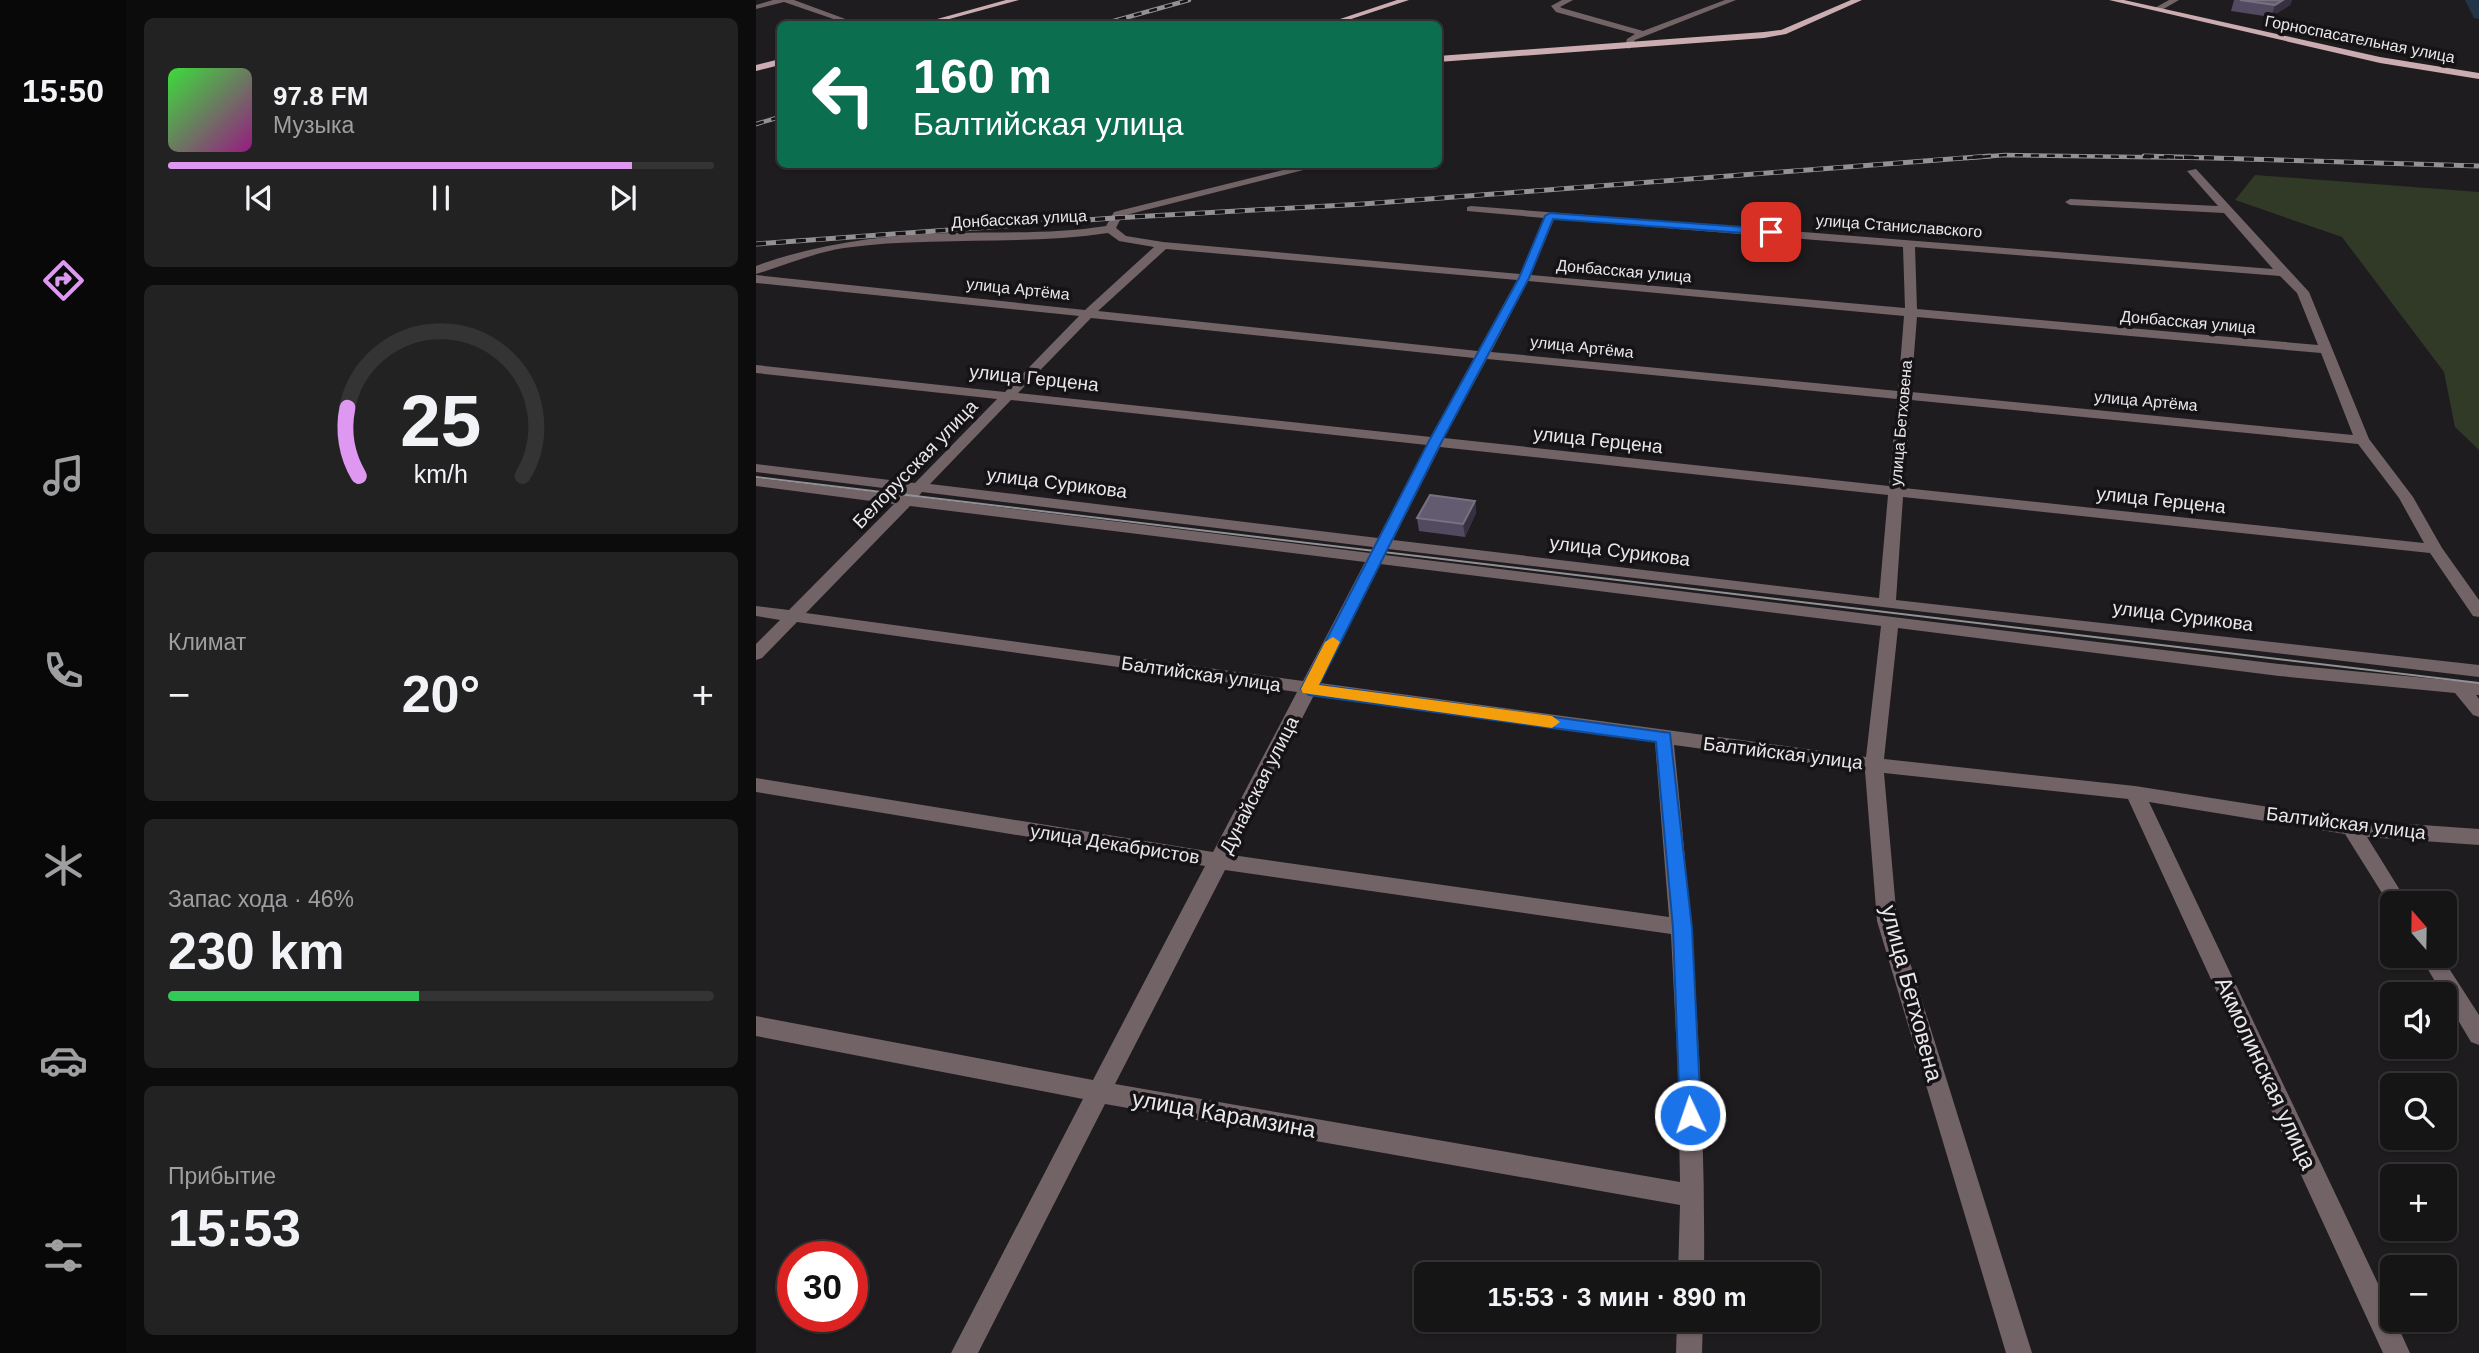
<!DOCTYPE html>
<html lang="ru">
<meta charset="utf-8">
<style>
:root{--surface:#161516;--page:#232223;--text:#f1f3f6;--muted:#9e9fa1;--line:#353435;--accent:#df98f1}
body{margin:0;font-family:Arial,sans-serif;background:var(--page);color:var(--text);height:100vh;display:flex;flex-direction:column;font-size:26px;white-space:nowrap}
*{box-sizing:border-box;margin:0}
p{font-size:23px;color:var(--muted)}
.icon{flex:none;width:38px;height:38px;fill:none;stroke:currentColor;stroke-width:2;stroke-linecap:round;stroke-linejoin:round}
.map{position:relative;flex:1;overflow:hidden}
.panel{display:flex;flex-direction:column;gap:18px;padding:18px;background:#0c0c0c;width:630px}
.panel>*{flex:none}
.top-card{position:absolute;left:21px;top:21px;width:665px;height:147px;border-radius:10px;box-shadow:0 2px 5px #0004,0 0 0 2px var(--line);background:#0b6e4f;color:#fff;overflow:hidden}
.needle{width:46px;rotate:340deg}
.tools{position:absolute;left:1624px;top:891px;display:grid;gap:14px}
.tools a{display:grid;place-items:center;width:77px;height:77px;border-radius:10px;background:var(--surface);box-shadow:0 2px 5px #0004,0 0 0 2px var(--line);font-size:35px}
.speed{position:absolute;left:21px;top:1241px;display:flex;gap:14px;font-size:35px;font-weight:700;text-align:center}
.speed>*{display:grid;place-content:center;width:91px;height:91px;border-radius:50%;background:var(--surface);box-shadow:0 2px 5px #0004,0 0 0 2px var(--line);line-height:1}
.speed .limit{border:10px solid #d22;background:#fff;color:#111}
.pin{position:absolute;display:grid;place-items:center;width:60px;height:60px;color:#fff;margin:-30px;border-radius:14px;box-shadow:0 4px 10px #0006}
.me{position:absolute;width:77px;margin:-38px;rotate:357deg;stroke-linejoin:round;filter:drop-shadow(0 0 5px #0008)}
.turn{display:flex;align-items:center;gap:24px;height:147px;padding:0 21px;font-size:32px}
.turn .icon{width:91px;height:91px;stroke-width:2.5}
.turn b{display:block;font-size:49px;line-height:60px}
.big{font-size:52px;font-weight:600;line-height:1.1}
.panel .tile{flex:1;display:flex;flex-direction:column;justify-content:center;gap:10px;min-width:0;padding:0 24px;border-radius:10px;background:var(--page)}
.panel .dial{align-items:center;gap:0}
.dial svg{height:182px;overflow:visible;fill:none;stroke:var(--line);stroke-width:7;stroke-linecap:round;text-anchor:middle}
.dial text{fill:var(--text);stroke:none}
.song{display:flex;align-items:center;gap:21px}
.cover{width:84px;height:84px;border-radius:10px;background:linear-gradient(135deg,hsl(120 70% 55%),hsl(310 70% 35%))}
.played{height:7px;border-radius:4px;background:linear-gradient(90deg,var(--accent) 85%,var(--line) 85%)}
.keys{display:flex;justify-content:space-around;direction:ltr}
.heat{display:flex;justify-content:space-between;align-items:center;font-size:38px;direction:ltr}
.charge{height:10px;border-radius:5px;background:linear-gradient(90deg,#34c759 46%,var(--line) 0)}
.trip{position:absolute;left:658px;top:1262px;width:406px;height:70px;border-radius:10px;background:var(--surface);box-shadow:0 2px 5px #0004,0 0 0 2px var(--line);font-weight:600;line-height:70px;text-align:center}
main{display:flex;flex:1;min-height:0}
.tabs{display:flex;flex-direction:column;width:126px;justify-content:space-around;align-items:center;background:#090809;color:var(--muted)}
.tabs .icon{width:49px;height:49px}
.tabs .current{color:var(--accent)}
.tabs b{font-size:32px;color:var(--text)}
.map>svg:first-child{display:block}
.green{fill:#313927}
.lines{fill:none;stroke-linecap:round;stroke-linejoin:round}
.river{fill:#223448;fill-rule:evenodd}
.minor{fill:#726366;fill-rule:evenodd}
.major{fill:#caacb1;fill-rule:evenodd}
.tram{stroke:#939193;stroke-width:2}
.rail-far1-casing{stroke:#939193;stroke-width:4.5}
.rail-casing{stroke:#939193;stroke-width:5}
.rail-far1{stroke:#151315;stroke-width:2.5;stroke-dasharray:8;stroke-linecap:butt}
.rail{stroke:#151315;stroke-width:3.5;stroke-dasharray:10;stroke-linecap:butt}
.wall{fill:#524a60}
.shaded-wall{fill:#373040}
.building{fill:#635b6f;stroke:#787182;stroke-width:2}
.route{fill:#1a73e8;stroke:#114b97;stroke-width:2}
.slow{fill:#f59e0b}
.labels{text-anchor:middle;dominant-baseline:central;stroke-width:7;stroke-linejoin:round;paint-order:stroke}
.far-street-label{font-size:16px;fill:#e9e7e9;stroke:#151315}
.street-label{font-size:19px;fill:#e9e7e9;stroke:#151315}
.near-street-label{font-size:23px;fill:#e9e7e9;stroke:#151315}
</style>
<main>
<nav class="tabs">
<b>15:50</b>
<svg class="icon current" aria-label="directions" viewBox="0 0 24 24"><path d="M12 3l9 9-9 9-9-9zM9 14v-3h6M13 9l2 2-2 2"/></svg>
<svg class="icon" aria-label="music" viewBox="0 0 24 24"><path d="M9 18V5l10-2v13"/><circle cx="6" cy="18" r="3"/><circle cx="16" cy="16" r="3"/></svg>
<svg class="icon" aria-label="phone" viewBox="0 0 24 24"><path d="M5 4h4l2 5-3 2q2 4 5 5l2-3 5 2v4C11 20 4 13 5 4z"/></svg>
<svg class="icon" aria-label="climate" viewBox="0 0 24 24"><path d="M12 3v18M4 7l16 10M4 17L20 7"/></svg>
<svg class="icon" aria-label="car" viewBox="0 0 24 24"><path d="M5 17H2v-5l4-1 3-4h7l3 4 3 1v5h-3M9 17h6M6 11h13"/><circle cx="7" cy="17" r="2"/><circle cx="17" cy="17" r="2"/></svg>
<svg class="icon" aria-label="filters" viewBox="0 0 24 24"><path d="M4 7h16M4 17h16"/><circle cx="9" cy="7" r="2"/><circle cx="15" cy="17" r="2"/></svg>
</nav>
<section class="panel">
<div class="tile">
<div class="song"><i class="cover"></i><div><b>97.8 FM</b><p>Музыка</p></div></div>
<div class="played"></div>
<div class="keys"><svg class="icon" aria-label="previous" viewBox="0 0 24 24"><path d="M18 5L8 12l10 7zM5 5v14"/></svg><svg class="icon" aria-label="pause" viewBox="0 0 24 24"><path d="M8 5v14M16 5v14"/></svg><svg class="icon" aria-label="next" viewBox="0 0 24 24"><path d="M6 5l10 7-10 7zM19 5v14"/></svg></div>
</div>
<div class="tile dial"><svg viewBox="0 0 100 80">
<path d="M14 69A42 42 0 1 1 86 69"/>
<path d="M14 69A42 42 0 0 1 9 39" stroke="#df98f1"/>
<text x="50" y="56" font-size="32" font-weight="700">25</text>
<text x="50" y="72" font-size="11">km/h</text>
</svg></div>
<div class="tile"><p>Климат</p>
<div class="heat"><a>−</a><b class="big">20°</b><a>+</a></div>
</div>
<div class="tile"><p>Запас хода · 46%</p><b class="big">230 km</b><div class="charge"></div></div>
<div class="tile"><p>Прибытие</p><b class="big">15:53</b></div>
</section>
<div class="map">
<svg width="1723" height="1353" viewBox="0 0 1723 1353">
<rect width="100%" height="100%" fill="#1e1c1e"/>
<!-- green -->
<path class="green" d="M1499,175L1723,192V450L1699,427L1688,372L1586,237L1479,200Z"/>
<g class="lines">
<!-- river -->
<path class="river" d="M1709,0H1723V19L1718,18Z"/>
<!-- minor -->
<g class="minor">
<path d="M17,0H38L103,24H92L28,2L0,9V5Z"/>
<path d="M806,0H817L804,7L806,8L887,31L969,0H980L879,40L873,49L869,46L871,39L879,34L800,12L795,6Z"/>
<path d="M1413,0H1423L1404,11L1397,9Z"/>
<path d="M551,164H571L366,216L360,228L370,236L407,242L764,274L788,218L711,211V207L715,206L1517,269L1468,213L1314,205L1309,202L1314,199L1462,206L1431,171L1440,169L1553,292L1613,439L1657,497L1686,548L1723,600V617L1717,616L1674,553L1147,497L1140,600L1723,665V677L632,549L629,555L1523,664L1723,683V695H1720L1723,699V717L1717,715L1699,693L1523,676L1142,628L1128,759L1379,786L1595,820L1723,829V845L1611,837L1652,903H1636V909L1589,834L1393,802L1636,1313V1320H1639L1654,1353H1627L1372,799L1128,773L1141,921L1276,1353H1250L1121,921L1109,771L918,745C936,921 950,1097 948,1274H922L924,1205L349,1104L222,1353H195L327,1099L0,1036V1016L337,1080L449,866L0,792V778L457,852L541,692L41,622L6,658L0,660V644L24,620L0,616V606L33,610L138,504L0,486V478L146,495L151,491L0,472V464L159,483L241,399L0,373V365L249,392L323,316L0,283V275L329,310L398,247L363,241L352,233C265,246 175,236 88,248C57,253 30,265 0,274V266C62,243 128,235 195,233C246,232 299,234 350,226L358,212ZM798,219L1147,247L1149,308L775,275ZM1159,247L1524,276L1541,293L1562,345L1161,309ZM410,249L761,280L722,351L342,311ZM772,281L1148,316L1142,391L735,352ZM1161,317L1565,353L1597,435L1155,392ZM335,318L718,358L675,437L262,393ZM731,359L1141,399L1133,486L688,438ZM255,400L671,445L622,538L174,484ZM1155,400L1602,444L1643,498L1668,543L1148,488ZM684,447L1132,495L1123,598L637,540ZM166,492L617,547L614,553L162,497ZM154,506L609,562L547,681L50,613ZM624,564L1125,626L1110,757L564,683ZM558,695L899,742L913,917L476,855ZM469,870L915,934L922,1073L924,1182L359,1084Z"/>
<path d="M1664,956H1685L1723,1015V1045L1715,1042Z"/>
<path d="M921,1320H947L946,1353H920Z"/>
</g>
<!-- major -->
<g class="major">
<path d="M250,0H263L175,24H163Z"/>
<path d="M641,0H653L580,24H569Z"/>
<path d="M1095,0H1106L1030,34L1008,38L682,62V56L1008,32L1025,30Z"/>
<path d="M1353,0H1368L1624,57L1723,73V79L1624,63Z"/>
<path d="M24,59V65L0,71V65Z"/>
</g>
<!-- tram -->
<path class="tram" d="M0,477L1723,683"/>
<defs>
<g id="rail-far1">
<path d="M347,24L433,0"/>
<path d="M0,124L24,117"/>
<path d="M1211,158L1249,155L1448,158"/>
</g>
<g id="rail">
<path d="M1388,156L1723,166"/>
<path d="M0,244L358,218L607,204L1234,156"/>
</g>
</defs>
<!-- rail-far1 casing -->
<use href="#rail-far1" class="rail-far1-casing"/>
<!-- rail casing -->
<use href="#rail" class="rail-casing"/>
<!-- rail-far1 -->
<use href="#rail-far1" class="rail-far1"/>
<!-- rail -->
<use href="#rail" class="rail"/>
</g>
<!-- wall -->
<g class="wall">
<path d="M1478,0H1536L1534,5L1515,17L1475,11Z"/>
<path d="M719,501L720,513L709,537L663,531L661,518Z"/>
</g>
<!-- shaded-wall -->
<g class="shaded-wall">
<path d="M1527,0H1536L1534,5L1515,17L1519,5Z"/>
<path d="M719,501L720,513L709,537L707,524Z"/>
</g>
<!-- building -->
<g class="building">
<path d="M1484,0H1527L1519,5Z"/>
<path d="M674,495L719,501L707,524L661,518Z"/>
</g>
<!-- route -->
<path class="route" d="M794,213L1015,229L1020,232L1015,235L797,219L773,278L686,441L563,685L914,733L936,928L945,1115L942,1122L934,1125L927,1122L924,1115L917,928L900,742L553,695L545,689L673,441L763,278L789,216Z"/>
<!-- slow -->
<path class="slow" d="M577,637L584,642L563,685L796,716L804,722L796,728L547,693L545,689L569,642Z"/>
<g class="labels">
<!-- far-street labels -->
<g class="far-street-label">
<text transform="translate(1604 39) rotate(11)">Горноспасательная улица</text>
<text transform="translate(263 219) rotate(-3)">Донбасская улица</text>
<text transform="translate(1143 226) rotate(4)">улица Станиславского</text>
<text transform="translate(868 271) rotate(5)">Донбасская улица</text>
<text transform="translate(262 289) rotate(6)">улица Артёма</text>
<text transform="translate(1432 322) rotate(5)">Донбасская улица</text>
<text transform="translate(826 347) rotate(6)">улица Артёма</text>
<text transform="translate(1390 401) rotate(5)">улица Артёма</text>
<text transform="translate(1145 423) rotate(-85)">улица Бетховена</text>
</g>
<!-- street labels -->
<g class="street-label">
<text transform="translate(278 378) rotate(6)">улица Герцена</text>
<text transform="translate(842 440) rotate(6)">улица Герцена</text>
<text transform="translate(159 464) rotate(-46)">Белорусская улица</text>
<text transform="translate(301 483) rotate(7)">улица Сурикова</text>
<text transform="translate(1405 500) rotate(6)">улица Герцена</text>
<text transform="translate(864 551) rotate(7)">улица Сурикова</text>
<text transform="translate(1427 616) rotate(7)">улица Сурикова</text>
<text transform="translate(445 674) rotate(8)">Балтийская улица</text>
<text transform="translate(1027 753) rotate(7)">Балтийская улица</text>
<text transform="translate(503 785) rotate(-63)">Дунайская улица</text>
<text transform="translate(1590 823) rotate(7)">Балтийская улица</text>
<text transform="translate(359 844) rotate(9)">улица Декабристов</text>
</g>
<!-- near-street labels -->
<g class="near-street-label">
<text transform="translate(1156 993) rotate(75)">улица Бетховена</text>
<text transform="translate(1510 1073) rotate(65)">Акмолинская улица</text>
<text transform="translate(468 1114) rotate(10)">улица Карамзина</text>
</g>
</g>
</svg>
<div class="tools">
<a><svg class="needle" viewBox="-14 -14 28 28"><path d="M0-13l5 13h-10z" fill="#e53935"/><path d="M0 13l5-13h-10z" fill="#9e9fa1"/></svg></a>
<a><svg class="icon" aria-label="sound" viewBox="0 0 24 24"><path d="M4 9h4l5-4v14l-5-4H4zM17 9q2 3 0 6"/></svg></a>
<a><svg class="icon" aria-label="search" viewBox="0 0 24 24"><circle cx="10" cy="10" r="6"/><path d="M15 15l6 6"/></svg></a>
<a>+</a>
<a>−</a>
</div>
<div class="speed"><div class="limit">30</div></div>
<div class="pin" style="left:1015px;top:232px;background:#d93025"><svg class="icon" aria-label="arrive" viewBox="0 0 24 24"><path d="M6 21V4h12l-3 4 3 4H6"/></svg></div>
<svg class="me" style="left:934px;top:1115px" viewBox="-20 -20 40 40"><circle r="17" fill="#1a73e8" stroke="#fff" stroke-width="3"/><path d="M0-11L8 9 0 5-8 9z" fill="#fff"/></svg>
<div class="trip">15:53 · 3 мин · 890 m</div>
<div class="top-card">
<div class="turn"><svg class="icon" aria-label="left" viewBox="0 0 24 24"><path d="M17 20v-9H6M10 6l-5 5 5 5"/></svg><div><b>160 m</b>Балтийская улица</div></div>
</div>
</div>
</main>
